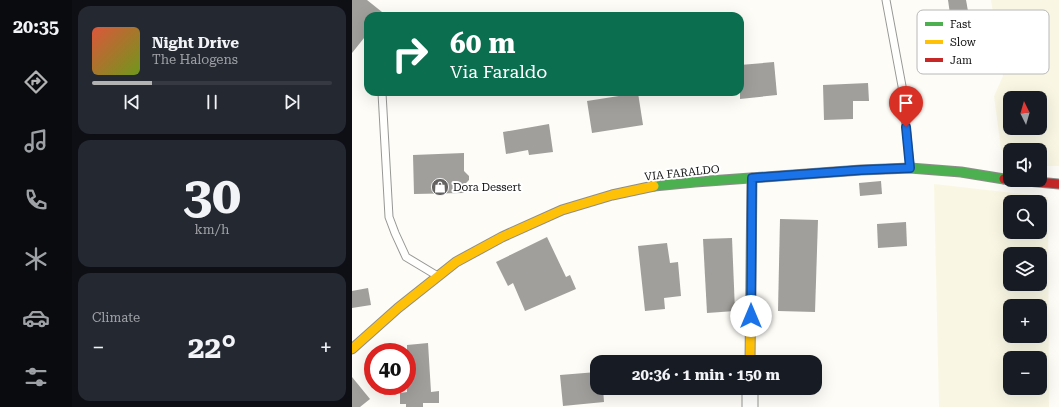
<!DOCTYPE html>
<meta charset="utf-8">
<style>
:root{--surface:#171b24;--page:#242831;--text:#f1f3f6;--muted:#9ea1a6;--line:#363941;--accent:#b2b2b3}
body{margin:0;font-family:"Roboto Serif",serif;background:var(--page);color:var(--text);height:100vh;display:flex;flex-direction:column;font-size:15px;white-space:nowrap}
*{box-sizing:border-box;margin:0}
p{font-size:13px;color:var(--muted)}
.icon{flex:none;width:22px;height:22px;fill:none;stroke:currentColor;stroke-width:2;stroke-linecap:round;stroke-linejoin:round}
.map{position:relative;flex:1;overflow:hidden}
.drawer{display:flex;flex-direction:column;gap:6px;padding:6px;background:#0d0f14;width:280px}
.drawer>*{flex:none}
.guide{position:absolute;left:12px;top:12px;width:380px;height:84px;border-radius:12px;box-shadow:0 4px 16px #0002;background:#0b6e4f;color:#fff;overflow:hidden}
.needle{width:26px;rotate:355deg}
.controls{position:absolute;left:651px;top:91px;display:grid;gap:8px}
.controls a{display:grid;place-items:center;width:44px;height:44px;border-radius:8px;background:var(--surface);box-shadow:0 4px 16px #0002;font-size:20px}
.speed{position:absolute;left:12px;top:343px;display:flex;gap:8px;font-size:20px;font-weight:700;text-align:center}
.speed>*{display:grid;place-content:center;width:52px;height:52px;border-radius:50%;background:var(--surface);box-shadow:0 4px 16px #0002;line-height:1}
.speed .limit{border:6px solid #d22;background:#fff;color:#111}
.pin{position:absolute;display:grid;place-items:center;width:34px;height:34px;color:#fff;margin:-41px -17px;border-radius:50% 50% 50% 0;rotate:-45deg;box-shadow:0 0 4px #0007}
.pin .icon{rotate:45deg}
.me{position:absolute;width:44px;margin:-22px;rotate:0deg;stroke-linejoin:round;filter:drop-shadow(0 0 3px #0008)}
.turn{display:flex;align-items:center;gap:14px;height:84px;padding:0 20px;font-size:18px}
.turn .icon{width:52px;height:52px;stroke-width:2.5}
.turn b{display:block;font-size:28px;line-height:34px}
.big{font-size:30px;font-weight:700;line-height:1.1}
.drawer .widget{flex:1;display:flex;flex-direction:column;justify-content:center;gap:6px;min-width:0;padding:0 14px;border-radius:12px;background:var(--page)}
.drawer .dial{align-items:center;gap:0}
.dial b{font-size:52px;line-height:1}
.song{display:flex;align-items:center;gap:12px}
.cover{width:48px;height:48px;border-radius:6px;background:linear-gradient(135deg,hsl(10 70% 55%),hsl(80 70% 35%))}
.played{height:4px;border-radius:2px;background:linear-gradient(90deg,var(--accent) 25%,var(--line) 25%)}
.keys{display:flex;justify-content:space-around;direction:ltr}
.heat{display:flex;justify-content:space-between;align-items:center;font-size:22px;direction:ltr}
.trip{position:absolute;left:238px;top:355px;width:232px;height:40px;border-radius:12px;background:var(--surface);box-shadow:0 4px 16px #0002;font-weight:700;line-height:40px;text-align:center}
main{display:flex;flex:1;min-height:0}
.dock{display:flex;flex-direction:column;width:72px;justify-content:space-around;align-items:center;background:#090b0e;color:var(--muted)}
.dock .icon{width:28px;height:28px}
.dock .active{color:var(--accent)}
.dock b{font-size:18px;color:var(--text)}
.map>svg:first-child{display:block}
.farmland{fill:#f9f7e4;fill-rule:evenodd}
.building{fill:#a19f9c}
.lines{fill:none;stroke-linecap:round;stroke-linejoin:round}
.lane-casing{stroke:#979795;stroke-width:9}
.street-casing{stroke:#979795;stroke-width:17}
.fast-casing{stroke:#8e8d8b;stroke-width:11}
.slow-casing{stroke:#8e8d8b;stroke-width:11}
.jam-casing{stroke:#8e8d8b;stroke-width:11}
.lane{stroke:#fffffe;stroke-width:7}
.street{stroke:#fffffe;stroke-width:15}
.fast{stroke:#4caf50;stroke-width:9}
.slow{stroke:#ffc107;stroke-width:9}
.jam{stroke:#c62828;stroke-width:9}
.route-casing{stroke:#114b97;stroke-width:10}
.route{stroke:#1a73e8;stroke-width:7}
.labels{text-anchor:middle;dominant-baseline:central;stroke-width:4;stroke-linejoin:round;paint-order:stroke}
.street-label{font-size:11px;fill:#111;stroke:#fff}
.poi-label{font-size:11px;fill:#111;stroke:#fff;text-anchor:start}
.key{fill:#fff;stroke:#b8b8b8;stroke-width:1}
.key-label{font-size:11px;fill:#111}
</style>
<main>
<nav class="dock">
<b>20:35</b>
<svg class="icon active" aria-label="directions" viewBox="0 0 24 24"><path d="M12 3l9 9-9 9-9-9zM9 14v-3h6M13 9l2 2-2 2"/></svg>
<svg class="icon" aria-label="music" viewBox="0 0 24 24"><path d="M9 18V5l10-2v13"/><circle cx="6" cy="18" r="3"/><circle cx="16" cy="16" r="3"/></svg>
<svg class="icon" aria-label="phone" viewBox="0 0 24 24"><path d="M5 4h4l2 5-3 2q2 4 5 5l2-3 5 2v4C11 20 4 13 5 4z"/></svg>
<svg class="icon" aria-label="climate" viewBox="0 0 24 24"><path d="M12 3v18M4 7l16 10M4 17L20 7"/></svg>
<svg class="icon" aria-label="car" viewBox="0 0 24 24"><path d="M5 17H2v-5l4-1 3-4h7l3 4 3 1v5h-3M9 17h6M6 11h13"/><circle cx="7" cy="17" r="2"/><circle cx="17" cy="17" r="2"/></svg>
<svg class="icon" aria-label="filters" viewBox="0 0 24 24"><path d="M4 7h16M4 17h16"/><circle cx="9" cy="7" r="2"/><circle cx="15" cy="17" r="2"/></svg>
</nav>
<section class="drawer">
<div class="widget">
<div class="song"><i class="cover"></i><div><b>Night Drive</b><p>The Halogens</p></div></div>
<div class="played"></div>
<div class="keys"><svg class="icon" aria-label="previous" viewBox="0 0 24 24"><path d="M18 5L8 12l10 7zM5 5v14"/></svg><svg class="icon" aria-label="pause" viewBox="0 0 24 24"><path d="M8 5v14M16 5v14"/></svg><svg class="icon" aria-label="next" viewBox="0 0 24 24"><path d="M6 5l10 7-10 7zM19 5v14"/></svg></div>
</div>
<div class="widget dial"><b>30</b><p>km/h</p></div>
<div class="widget"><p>Climate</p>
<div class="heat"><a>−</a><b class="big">22°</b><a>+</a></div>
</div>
</section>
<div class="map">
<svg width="707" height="407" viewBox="0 0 707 407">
<rect width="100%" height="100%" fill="#fdfcf7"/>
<!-- farmland -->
<g class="farmland">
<path d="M639,0H707V166H688V150H658V161L649,149L642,96L651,76ZM658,98H688V128H658Z"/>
<path d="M582,184L696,197L697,407H587ZM658,202H688V232H658ZM658,254H688V284H658ZM658,306H688V336H658ZM658,358H688V388H658Z"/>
</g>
<!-- building -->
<g class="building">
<path d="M0,0H15L35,16H16V33L0,53Z"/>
<path d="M596,0H614L616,11L598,14Z"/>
<path d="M422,62L425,95L388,99V65Z"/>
<path d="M516,83L517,101H501V119L472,120L471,85Z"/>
<path d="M286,93L291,125L240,133L235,101Z"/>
<path d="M197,124L201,152L177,155L176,150L154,154L151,132Z"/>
<path d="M112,153V171L117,176V180L111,186L112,193L62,194L61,155Z"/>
<path d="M529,181L530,194L508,196L507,183Z"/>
<path d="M428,219L466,220L463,312L426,311Z"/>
<path d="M554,222L555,246L526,248L525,224Z"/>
<path d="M195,237L214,277L218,275L224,289L173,311L161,283L156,286L144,262Z"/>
<path d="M380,238L383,311L355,313L351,239Z"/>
<path d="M315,243L318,263L326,262L329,296L312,298L313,309L293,311L286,246Z"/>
<path d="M16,288L19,305L0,308V291Z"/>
<path d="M76,343L79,392L87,391V403H71V407H54V404H48V393L55,392V345Z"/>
<path d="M245,372V388H251L252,402L211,406L208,375Z"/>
<path d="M0,377L18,399L8,407H0Z"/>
</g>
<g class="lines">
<defs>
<g id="lane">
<path d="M534,0L550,86L558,166"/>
<path d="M30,93L37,217L43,233L54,257L84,275"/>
</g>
<path id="street" d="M398,407V388"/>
<path id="fast" d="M302,186L343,182L509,170L558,168L609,172L652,179"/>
<g id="slow">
<path d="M0,349L46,308L104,262L150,237L210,210L260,195L302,186"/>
<path d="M398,362L400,178"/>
</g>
<path id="jam" d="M652,179L707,184"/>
</defs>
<!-- lane casing -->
<use href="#lane" class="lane-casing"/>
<!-- street casing -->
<use href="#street" class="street-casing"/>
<!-- fast casing -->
<use href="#fast" class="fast-casing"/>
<!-- slow casing -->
<use href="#slow" class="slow-casing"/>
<!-- jam casing -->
<use href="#jam" class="jam-casing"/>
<!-- lane -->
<use href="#lane" class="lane"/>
<!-- street -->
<use href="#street" class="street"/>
<!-- fast -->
<use href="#fast" class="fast"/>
<!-- slow -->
<use href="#slow" class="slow"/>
<!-- jam -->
<use href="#jam" class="jam"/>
</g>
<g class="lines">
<defs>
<path id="route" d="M399,316L400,178L509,170L558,168L554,127"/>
</defs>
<!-- route casing -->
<use href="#route" class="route-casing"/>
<!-- route -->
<use href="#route" class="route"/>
</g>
<!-- icons -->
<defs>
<symbol id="shop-disc" viewBox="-11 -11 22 22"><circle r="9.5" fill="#646362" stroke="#fff"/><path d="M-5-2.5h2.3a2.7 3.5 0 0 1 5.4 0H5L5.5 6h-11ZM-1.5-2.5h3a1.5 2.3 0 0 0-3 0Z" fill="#fff"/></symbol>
</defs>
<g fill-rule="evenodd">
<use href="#shop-disc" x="78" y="177" width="20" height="20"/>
</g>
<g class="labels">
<!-- street labels -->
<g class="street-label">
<text transform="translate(330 173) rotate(-6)">VIA FARALDO</text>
</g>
<!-- poi labels -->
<g class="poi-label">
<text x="101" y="187">Dora Dessert</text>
</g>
</g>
<!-- legend -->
<rect x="565" y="10" width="132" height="64" rx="6" class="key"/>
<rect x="573" y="22" width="18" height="4" fill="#4caf50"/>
<rect x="573" y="40" width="18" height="4" fill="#ffc107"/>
<rect x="573" y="58" width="18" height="4" fill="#c62828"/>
<g class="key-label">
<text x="598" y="28">Fast</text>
<text x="598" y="46">Slow</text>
<text x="598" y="64">Jam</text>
</g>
</svg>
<div class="controls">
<a><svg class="needle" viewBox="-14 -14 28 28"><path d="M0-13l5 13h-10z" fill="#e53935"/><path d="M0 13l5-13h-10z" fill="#9ea1a6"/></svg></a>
<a><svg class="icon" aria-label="sound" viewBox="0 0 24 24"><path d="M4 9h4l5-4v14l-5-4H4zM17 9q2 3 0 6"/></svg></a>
<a><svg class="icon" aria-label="search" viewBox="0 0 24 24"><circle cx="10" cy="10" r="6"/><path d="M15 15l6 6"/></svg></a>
<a><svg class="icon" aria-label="layers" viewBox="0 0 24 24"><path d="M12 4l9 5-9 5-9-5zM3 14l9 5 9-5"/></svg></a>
<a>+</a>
<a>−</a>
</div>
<div class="speed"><div class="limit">40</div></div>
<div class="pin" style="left:554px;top:127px;background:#d93025"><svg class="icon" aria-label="arrive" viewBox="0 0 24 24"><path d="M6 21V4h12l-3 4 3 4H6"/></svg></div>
<svg class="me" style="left:399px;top:316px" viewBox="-20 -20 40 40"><circle r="19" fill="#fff"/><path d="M0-13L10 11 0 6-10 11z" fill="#1a73e8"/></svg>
<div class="trip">20:36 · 1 min · 150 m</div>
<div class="guide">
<div class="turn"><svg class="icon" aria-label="right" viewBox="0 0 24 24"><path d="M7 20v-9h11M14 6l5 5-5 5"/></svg><div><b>60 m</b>Via Faraldo</div></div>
</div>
</div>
</main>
